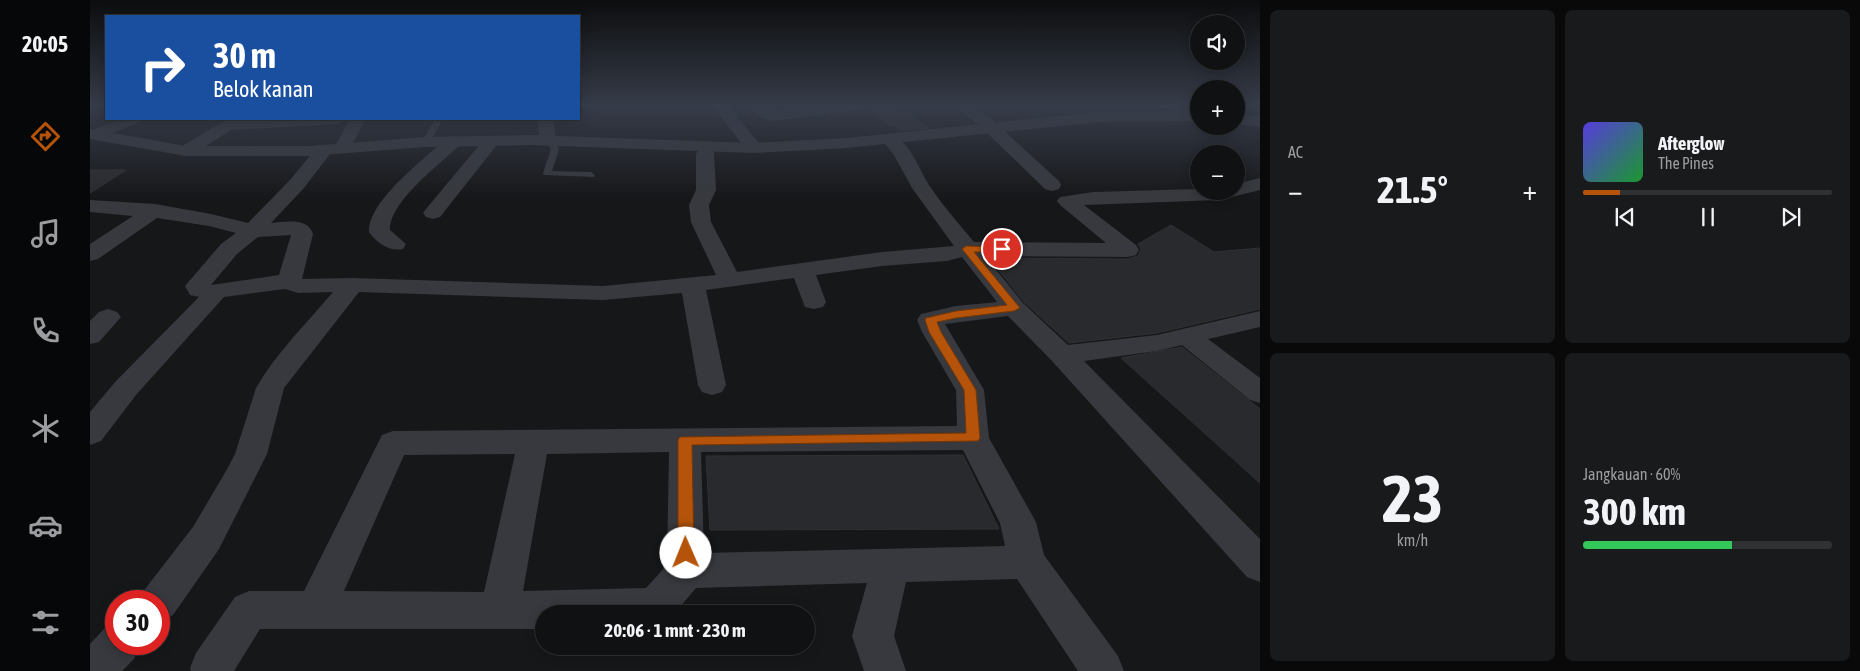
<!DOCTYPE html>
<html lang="id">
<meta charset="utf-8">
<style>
:root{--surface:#101113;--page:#191a1c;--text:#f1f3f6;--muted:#9c9da0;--line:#303133;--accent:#b45309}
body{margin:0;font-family:"Asap Condensed",sans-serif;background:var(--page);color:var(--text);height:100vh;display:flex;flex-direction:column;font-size:19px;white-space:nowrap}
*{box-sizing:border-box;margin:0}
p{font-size:16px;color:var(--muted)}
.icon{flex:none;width:28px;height:28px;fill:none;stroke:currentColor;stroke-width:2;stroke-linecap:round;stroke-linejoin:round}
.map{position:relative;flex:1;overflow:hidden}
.side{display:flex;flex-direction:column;gap:10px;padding:10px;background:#09090a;width:600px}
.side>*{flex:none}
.hud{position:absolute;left:15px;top:15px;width:475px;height:105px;border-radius:0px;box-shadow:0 2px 12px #0003,0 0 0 1px var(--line);background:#1a4fa0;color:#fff;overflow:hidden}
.tools{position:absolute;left:1100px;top:15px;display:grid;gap:10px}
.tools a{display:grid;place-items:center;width:55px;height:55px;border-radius:50%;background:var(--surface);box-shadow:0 2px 12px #0003,0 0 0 1px var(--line);font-size:25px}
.speed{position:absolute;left:15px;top:590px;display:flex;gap:10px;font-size:25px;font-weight:700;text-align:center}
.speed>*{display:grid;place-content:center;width:65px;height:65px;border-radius:50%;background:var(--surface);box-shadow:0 2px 12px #0003,0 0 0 1px var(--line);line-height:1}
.speed .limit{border:8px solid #d22;background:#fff;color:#111}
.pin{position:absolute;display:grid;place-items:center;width:42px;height:42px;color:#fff;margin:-21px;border:2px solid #fff;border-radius:50%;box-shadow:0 1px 5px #0007}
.me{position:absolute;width:55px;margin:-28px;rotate:359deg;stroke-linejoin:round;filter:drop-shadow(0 0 4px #0008)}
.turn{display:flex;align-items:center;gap:18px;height:105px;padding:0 25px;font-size:22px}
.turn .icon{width:65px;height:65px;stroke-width:2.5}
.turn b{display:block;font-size:35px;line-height:42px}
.big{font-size:38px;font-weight:700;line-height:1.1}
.side .card{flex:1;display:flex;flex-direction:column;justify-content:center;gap:8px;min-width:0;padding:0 18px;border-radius:8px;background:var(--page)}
.side .dial{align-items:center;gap:0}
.dial b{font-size:65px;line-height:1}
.song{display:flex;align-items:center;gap:15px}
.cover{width:60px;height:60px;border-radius:8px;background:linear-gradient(135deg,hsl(250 70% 55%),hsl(130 70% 35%))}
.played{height:5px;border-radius:2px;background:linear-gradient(90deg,var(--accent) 15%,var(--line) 15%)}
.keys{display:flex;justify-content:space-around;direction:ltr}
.heat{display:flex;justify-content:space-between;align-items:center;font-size:28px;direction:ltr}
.charge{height:8px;border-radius:4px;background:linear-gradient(90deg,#34c759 60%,var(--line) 0)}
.side .tiles{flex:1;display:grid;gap:10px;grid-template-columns:repeat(2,1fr)}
.trip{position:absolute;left:445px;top:605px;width:280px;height:50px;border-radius:25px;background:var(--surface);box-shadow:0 2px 12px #0003,0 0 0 1px var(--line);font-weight:700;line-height:50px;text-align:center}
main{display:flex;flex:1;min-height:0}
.menu{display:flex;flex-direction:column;width:90px;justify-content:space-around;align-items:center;background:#060708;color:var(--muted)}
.menu .icon{width:35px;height:35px}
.menu .active{color:var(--accent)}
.menu b{font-size:22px;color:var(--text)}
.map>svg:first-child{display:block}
.building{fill:#292a2d;stroke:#303135}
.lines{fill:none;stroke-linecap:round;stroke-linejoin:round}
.service{fill:#37393e;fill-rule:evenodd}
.minor{fill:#37393e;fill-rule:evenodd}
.tertiary{fill:#37393e;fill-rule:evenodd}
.route{fill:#b45309;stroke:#753606}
</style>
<main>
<nav class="menu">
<b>20:05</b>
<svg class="icon active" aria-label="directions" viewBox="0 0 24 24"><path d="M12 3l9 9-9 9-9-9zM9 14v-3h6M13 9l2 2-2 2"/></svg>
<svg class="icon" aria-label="music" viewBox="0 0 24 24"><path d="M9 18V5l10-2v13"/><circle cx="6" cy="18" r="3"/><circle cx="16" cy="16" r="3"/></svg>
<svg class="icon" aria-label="phone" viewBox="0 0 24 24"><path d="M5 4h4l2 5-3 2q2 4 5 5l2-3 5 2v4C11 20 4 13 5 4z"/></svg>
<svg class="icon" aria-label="climate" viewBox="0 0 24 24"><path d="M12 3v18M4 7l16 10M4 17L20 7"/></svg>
<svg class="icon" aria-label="car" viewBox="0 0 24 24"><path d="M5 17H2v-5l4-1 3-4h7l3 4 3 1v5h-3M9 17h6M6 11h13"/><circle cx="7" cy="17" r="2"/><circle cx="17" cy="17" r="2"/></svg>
<svg class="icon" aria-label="filters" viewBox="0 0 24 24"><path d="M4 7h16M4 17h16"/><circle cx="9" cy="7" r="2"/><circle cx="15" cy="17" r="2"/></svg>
</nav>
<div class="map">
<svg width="1170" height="671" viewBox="0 0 1170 671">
<rect width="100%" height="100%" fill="#161719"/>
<!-- building -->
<g class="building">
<path d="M784,105H796L808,112L816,111L838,128L811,130L805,126H800L780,110Z"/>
<path d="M0,170H36L0,193Z"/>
<path d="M1081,225L1124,252L1170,248V309L1067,333L979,343L934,302L899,258L1038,259L1048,256L1051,249L1048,244Z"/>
<path d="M1092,347L1170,409V483L1031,358Z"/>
<path d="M873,455L909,529L620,530L616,456Z"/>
</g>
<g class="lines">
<!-- service -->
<g class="service">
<path d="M345,119H353L339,144H333L332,142Z"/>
<path d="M455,138H461L469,149L462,171L501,172L505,175L504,177L454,175L453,173L461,149L454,140Z"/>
</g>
<!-- minor -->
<g class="minor">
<path d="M622,105H637L670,144L672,148L670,152H658Z"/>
<path d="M659,105H674L683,111L740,105H782L780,108L775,109L683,121L670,117Z"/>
<path d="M863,105H880L900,118L969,181L971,185L969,189L962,191L955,189L888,124L865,108Z"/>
<path d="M1068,105H1098L1107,115L1104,118C1095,121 1092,117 1086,110L1070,108Z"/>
<path d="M32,119H53L50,122L10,138L0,139V131Z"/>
<path d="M138,119H255L252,122L247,124L141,130L102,155L96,156L90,155L87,151L90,147Z"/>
<path d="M260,119H276L258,152H246L244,148Z"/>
<path d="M447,119H463L466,140L464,144H452L450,140Z"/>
<path d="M799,134C820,139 829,171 841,188C854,207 869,224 884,242L1016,243L970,205L967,201L970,197L1003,192L1109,189V191H1146V184L1170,178V190L1129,200L994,205L1046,245L1049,250L1046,255L1038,257L895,256L933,303L978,345L1067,335L1170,311V327L1118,339L1170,378V403L1160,400L1092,345L1067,351L994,361L1170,539V582L1157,577L962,361L918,316L855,324L894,390L899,438L946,522L954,555L1028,656L1034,671H988L927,579L816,582L804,636L816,671H774L762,636L777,583L606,588L584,614H454V629H170L144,671H101L100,668L106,653L145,597L159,591H214L292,435L303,431L867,426L866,390L832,332L827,320L831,314L866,306L907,302L872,257L857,261L792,266L726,275L736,302L733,307L724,309L715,307L704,278L616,290L636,385L632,392L622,395L612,392L608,385L592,293L513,300L269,292L194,388L177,454L129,549L83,615L69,621V601H50L55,589L103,527L136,471L145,454L166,388C186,353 217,323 243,292L208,293L195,289L134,297L46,395L11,441L0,445V412L26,381L109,297L100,295L95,286L131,244L146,233L119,226L67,218L8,259L0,261V244L43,216L0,212V200L65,204L121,214L158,223L200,180L228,146H240L243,150L214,188L181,223C195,222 218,217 223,234L212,279L262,278L513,286L626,275L601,222L599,205L606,190V154L611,143H623L625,147L624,154L626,190L619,205L621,222L647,272L792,252L864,246L822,188L804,155L791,139L793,136ZM201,235L189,275L121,285L147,254L168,237ZM873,450L910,523L915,546L614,553L611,452ZM579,452L577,565L556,588L433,591L457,454ZM425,454L394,592L254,591L314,455Z"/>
<path d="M364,136L370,137L372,141L370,145C351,163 299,202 300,230L316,244L313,249C299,252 287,243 279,232C278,200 336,158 358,137Z"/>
<path d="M402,136L408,137L410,141L350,217L343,219L336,217L333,213L336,209L396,137Z"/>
<path d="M18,309L27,312L31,317L9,342L0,344V321L9,312Z"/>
<path d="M26,624V644H50L44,659L32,671H0V644L14,629Z"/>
</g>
<!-- tertiary -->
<g class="tertiary">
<path d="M1109,111V121L1008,122L756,148L664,153L441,145L336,147L218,156H96L0,139V129L96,146H218L336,137L441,135L664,143L756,138L1008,112Z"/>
<path d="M1146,114L1170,117V127L1146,124Z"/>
</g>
</g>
<!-- sky -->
<linearGradient id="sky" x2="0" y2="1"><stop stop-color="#0c0d0e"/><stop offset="0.53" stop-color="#363c49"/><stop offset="1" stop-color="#363c49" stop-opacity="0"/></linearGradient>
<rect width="1170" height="199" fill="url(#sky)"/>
<!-- route -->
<path class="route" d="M876,246L916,247L917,249L912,252H884L930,308L924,311L866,318L847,322L851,332L886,390L890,438L888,441L602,445L604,553L601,558L596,560L590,558L588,553V440L590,437L876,433L874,390L839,332L835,320L836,318L866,311L917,305L872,249Z"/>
</svg>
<div class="tools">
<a><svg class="icon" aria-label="sound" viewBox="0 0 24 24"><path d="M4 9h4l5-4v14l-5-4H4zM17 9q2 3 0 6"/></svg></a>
<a>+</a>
<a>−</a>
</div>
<div class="speed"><div class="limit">30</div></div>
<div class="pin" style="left:912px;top:249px;background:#d93025"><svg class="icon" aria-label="arrive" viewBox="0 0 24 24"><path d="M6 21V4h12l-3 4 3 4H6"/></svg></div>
<svg class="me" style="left:596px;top:553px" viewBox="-20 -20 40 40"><circle r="19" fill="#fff"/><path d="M0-13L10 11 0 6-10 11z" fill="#b45309"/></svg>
<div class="trip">20:06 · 1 mnt · 230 m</div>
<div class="hud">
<div class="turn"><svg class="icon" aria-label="right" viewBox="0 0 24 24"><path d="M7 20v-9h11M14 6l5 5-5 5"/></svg><div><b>30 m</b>Belok kanan</div></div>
</div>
</div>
<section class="side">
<div class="tiles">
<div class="card"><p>AC</p>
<div class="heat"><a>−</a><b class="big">21.5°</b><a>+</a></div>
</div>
<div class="card">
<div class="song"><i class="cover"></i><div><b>Afterglow</b><p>The Pines</p></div></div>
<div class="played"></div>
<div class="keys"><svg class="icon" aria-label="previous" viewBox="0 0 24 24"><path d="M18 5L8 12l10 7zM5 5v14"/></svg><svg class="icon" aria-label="pause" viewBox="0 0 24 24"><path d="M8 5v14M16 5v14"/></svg><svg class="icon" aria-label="next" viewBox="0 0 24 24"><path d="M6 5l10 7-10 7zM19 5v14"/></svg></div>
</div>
<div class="card dial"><b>23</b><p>km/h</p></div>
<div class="card"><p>Jangkauan · 60%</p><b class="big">300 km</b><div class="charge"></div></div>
</div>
</section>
</main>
